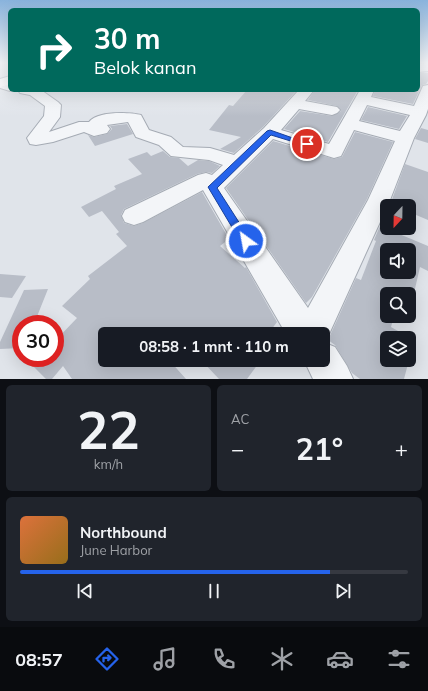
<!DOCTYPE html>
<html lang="id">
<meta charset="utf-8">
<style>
:root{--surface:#171b24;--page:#20242c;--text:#f1f3f6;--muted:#9ea1a6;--line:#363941;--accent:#2563eb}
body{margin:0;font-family:Mulish,sans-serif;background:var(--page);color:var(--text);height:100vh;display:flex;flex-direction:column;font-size:15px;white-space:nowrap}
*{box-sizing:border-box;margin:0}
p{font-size:13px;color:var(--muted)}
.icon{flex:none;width:22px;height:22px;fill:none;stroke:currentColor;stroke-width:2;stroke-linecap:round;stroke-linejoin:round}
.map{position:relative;height:379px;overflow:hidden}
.sheet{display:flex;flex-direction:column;gap:6px;padding:6px;background:#0d0f14;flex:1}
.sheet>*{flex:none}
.top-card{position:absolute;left:8px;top:8px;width:412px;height:84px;border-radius:6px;box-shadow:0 4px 16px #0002;background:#00695c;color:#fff;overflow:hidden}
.needle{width:26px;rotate:202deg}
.tools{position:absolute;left:380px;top:199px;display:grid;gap:8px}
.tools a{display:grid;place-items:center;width:36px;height:36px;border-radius:6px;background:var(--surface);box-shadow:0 4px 16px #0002;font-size:20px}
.speed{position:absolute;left:12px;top:315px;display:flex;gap:8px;font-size:20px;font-weight:700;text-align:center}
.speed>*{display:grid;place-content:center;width:52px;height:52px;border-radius:50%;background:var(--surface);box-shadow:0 4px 16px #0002;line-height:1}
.speed .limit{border:6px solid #d22;background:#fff;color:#111}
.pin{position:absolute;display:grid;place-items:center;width:34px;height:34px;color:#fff;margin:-17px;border:2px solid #fff;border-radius:50%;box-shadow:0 1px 4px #0007}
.me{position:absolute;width:44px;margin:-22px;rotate:328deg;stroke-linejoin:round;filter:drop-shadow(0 0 3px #0008)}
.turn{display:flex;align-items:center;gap:14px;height:84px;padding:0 20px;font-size:18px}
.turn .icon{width:52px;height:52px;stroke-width:2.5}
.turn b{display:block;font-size:28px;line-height:34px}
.big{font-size:30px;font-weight:700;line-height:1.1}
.sheet .tile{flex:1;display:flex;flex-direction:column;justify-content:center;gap:6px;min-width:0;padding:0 14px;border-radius:6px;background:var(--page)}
.sheet .dial{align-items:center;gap:0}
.dial b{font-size:52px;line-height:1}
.song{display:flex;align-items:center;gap:12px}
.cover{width:48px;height:48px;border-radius:6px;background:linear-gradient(135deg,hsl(20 70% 55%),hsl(40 70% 35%))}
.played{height:4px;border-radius:2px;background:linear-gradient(90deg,var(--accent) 80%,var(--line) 80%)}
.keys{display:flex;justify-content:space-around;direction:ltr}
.heat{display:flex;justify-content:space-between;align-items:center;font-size:22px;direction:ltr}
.sheet .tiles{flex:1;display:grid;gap:6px;grid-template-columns:1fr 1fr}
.tile:last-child{grid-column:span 2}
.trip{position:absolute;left:98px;top:327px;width:232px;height:40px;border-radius:6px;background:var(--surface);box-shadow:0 4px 16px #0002;font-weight:700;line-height:40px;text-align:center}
.dock{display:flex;height:64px;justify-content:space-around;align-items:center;background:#090b0e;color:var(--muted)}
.dock .icon{width:28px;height:28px}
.dock .selected{color:var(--accent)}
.dock b{font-size:18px;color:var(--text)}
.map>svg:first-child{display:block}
.building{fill:#b8bdc7;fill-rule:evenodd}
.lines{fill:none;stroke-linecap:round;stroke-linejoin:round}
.minor-casing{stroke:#a5abb4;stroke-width:2}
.major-casing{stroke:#9fa8b6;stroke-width:2}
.minor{fill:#f3f5f8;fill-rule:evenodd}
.major{fill:#fff;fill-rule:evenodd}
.route{fill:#2563eb;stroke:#184099}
</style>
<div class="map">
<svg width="428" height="379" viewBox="0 0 428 379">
<rect width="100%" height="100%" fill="#e0e4ea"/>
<!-- building -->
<g class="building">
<path d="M419,73H428V81L426,84L422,85L413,104L373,96L375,90H418Z"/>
<path d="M247,90H266L277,92L279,90H297L263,127L234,153L220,149L241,137L209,130L229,105L233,106Z"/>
<path d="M315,90H358L328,142L284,129L300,111L332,116L341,111L337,106L308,100Z"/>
<path d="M368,107L407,116L399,129L361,120Z"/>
<path d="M127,124L133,134L95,146L88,135L94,137L107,134L112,129L110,126Z"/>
<path d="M421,128L428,130V143L415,139Z"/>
<path d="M355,132L393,142L367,199L312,297L306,303L226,188L273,141L334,159L342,157Z"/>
<path d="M163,151L170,157L179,158L188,166L198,160L209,161L220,166L212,173L206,172L197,174L124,209L121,215L124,223L134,226L143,223L202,192L229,239L220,246L245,268L246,267L277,322L268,334H105V360H169L186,379H72L63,366L52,379H46L32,365L38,358H55V341L77,318L62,306L90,279L88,276L127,246L116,234L119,232L102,211L89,217L81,207L116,189L114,186L142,174L128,159L147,152L151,156Z"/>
<path d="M405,164L428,172V220L409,212V206L390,205Z"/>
<path d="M380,226L428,246V271L420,267L414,293L405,288L402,294H387V316H394L391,327L414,340L409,360V338H387V360H409L404,379H360L352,373L335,345L328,340L356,278L361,280L376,241L374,240ZM387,250H409V272H387Z"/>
<path d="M0,274L26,276L12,298L0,297Z"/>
<path d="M48,289L34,324H21V348L0,349V342L24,290Z"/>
<path d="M201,360H261L247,379H219Z"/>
</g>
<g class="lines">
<defs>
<g id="minor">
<path d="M428,63V71L418,72V64Z"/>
<path d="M0,80L10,83V90H14L10,91L0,88Z"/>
<path d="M428,85V109L426,115L414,138L390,200L325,343L335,347L347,366L353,379H313L304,360H323V334H286L203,190L143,222L134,225L125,222L122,216L125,210L198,175L206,173L212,175L223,165L209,160L171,156L159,145L136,137L128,122L107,125L110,129L107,133L94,136L84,132L53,142L36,145L30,144L27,138L44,116L45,106L30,95L20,93L18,90H41L58,102L61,105L60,117L49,132L79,122H89C97,111 129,112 141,115L149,130L171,137L183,147L210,148L234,155L264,128L299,90H314L305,101L337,107L340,110L337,113L332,115L299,109L281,130L329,144L360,90H374L371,97L414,106L423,86ZM367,105L410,115L400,131L359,121ZM354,130L395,141L368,200L308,308L224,188L273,139L334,158L341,156Z"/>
</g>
<path id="major" d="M10,76V84L0,87V79Z"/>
</defs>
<!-- minor casing -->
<use href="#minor" class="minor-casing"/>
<!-- major casing -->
<use href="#major" class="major-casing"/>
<!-- minor -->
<use href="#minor" class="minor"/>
<!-- major -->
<use href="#major" class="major"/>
</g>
<!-- sky -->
<linearGradient id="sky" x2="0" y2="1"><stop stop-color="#89b3dc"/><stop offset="0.54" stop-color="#f1f3f6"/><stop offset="1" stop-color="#f1f3f6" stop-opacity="0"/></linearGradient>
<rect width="428" height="116" fill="url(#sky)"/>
<!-- route -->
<path class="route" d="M270,130L310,144L307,146L271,135L217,188L251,241L250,244L246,245L242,244L208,187L267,131Z"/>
</svg>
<div class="tools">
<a><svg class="needle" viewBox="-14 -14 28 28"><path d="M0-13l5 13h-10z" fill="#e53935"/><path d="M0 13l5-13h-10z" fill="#9ea1a6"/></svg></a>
<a><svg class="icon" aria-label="sound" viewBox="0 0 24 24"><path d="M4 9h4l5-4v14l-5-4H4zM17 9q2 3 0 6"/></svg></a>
<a><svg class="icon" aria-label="search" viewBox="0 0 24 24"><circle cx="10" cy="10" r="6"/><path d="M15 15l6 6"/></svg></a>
<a><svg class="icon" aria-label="layers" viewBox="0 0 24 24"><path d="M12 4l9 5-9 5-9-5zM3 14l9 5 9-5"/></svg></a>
</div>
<div class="speed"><div class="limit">30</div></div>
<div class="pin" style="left:307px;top:144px;background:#d93025"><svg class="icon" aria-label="arrive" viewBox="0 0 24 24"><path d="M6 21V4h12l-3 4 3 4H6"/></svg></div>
<svg class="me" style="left:246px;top:241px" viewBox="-20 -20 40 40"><circle r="17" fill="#2563eb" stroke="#fff" stroke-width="3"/><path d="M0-11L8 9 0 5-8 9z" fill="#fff"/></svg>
<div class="trip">08:58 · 1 mnt · 110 m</div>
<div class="top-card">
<div class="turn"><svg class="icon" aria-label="right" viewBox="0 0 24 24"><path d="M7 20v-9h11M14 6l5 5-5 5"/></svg><div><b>30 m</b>Belok kanan</div></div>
</div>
</div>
<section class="sheet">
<div class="tiles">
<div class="tile dial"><b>22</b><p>km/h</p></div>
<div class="tile"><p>AC</p>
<div class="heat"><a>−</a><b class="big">21°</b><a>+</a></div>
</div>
<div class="tile">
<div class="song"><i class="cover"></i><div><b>Northbound</b><p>June Harbor</p></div></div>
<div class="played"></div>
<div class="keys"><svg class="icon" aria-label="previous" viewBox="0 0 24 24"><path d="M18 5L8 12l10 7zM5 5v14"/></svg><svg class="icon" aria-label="pause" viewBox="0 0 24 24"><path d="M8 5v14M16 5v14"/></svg><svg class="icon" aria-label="next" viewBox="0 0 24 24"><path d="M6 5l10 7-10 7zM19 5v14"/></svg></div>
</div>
</div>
</section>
<nav class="dock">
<b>08:57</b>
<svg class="icon selected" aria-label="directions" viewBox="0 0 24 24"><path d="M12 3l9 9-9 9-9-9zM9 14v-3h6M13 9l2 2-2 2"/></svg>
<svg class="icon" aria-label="music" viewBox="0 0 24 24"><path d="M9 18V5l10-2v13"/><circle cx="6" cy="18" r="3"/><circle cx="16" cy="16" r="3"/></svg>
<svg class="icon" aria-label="phone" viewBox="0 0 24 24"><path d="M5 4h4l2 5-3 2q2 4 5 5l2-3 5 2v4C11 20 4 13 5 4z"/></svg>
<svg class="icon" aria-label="climate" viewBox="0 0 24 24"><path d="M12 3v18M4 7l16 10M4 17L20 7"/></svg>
<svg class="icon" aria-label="car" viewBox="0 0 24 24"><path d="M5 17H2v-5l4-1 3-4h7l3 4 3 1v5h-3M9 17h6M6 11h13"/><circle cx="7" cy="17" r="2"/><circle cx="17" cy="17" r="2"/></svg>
<svg class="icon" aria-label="filters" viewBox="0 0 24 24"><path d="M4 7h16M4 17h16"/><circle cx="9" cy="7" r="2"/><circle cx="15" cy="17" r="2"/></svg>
</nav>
